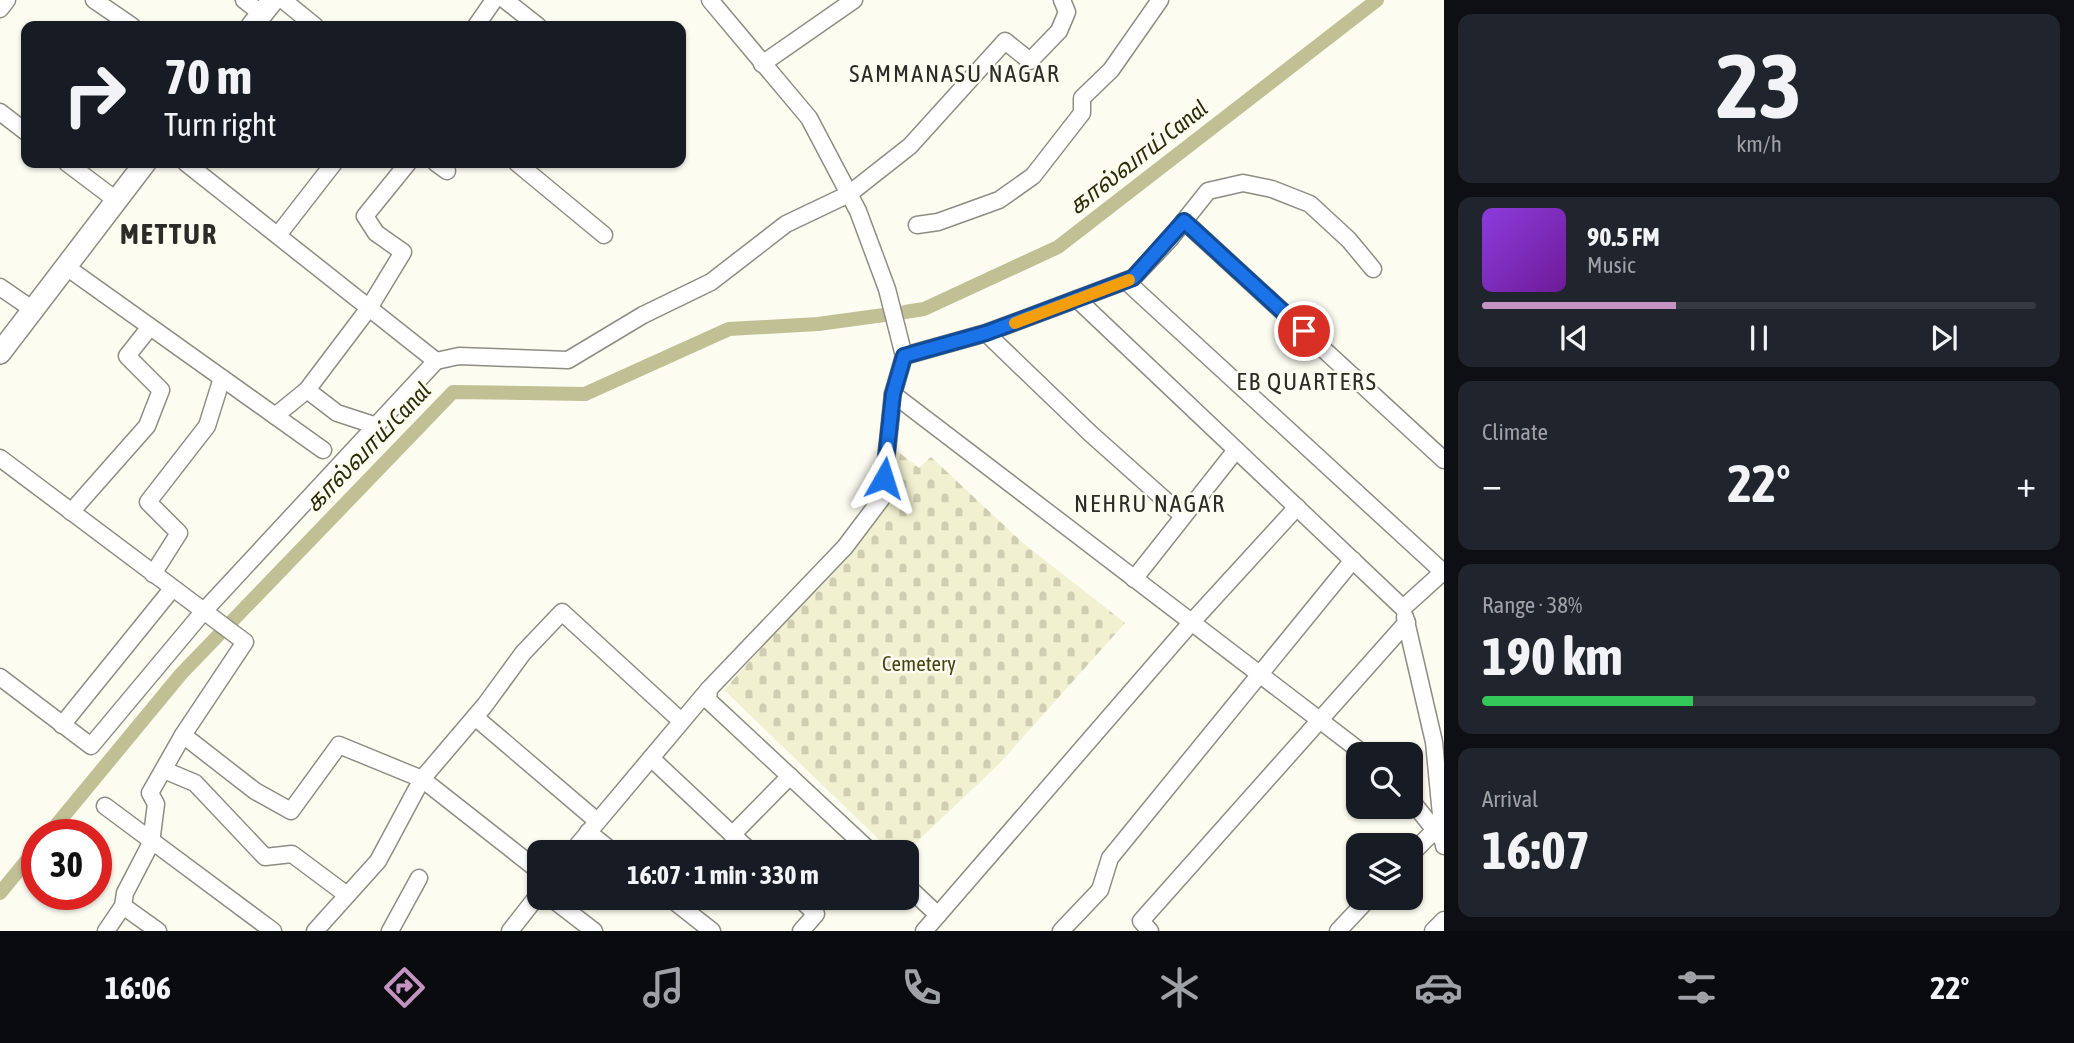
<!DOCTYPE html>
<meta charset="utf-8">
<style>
:root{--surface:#171b24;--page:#20242c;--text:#f1f3f6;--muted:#9ea1a6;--line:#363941;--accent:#c593c1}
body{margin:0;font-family:"Asap Condensed","Noto Sans Tamil",sans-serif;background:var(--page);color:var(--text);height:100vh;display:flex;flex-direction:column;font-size:26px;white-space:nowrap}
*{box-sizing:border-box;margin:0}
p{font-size:23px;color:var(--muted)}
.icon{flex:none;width:38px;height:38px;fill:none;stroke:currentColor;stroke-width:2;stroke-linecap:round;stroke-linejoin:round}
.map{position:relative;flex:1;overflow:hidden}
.sheet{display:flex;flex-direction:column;gap:14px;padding:14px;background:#0d0f14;width:630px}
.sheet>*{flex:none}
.guide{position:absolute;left:21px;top:21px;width:665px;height:147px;border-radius:14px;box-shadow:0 2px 5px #0004;background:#171b24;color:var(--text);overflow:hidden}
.buttons{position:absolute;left:1346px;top:742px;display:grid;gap:14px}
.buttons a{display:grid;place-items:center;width:77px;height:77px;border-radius:14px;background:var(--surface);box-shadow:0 2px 5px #0004;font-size:35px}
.speed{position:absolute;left:21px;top:819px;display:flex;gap:14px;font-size:35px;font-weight:700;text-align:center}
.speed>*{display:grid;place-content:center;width:91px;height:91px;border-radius:50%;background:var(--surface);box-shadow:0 2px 5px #0004;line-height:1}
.speed .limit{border:10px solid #d22;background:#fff;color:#111}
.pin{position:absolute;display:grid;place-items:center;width:60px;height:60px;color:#fff;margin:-30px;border:4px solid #fff;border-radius:50%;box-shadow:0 2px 7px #0007}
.me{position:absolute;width:77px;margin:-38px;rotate:6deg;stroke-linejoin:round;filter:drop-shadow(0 0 5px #0008)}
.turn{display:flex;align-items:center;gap:24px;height:147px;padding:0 28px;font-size:32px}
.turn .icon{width:91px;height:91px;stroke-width:2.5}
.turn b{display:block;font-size:49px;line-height:60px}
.big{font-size:52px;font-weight:700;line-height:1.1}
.sheet .card{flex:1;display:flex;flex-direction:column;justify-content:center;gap:10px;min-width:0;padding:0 24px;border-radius:14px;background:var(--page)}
.sheet .dial{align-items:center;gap:0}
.dial b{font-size:91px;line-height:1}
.song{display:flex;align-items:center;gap:21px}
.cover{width:84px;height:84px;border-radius:10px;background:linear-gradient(135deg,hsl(270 70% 55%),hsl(280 70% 35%))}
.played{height:7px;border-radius:4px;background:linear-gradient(90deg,var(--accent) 35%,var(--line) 35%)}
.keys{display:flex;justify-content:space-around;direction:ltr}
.heat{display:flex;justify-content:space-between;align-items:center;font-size:38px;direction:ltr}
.charge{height:10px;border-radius:5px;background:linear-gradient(90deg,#34c759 38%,var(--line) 0)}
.trip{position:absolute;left:527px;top:840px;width:392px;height:70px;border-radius:14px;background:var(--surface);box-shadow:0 2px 5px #0004;font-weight:700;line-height:70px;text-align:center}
.dock{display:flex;height:112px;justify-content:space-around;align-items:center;background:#090b0e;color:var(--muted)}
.dock .icon{width:49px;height:49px}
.dock .on{color:var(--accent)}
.dock b{font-size:32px;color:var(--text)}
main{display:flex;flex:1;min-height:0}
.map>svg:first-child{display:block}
.cemetery{fill:url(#cemetery-stones)}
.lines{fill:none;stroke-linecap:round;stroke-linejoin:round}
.canal{stroke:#c1bf94;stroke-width:14}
.minor-casing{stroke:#8d8d83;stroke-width:19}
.major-casing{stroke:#8d8d83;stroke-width:24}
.minor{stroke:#fff;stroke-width:16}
.major{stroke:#fff;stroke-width:21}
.route-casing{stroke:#114b97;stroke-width:18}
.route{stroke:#1a73e8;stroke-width:12}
.slow{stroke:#f59e0b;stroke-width:12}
.labels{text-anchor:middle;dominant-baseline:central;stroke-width:5;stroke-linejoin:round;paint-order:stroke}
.park-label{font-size:21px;fill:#474410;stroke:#fdfcf1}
.water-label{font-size:23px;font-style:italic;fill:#2d2b07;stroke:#fdfcf1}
.quarter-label{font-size:24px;letter-spacing:2px;fill:#2b2b27;stroke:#fdfcf1}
.district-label{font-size:28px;font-weight:bold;letter-spacing:2px;fill:#2b2b27;stroke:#fdfcf1}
</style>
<main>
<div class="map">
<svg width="1444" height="931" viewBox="0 0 1444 931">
<defs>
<pattern id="cemetery-stones" width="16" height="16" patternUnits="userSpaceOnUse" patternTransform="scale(1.75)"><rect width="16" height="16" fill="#f1f0d1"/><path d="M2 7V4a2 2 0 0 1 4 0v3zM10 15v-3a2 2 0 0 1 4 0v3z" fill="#cfceb3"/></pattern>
</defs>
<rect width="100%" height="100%" fill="#fdfcf1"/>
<!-- cemetery -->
<path class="cemetery" d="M897,451L919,468L931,457L1023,543L1125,623L999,764L906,852H892L724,690L798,607L892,471Z"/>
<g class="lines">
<!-- canal -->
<g class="canal">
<path d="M905,312L924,309L1058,247L1377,0"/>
<path d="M48,835L181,674L453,392L585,394L729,329L818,324L884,315"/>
<path d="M0,893L37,848"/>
</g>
<defs>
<g id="minor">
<path d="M94,0L132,26"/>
<path d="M244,0L262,14"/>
<path d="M283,0L315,26"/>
<path d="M505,0L538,26"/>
<path d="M710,0L809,118L858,211L887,289L904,356"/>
<path d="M0,9L7,0"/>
<path d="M476,26L494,0"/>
<path d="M762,64L854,0"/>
<path d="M0,112L26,132"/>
<path d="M67,163L116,200"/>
<path d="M186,163L436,361"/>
<path d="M436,163L447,171"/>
<path d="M517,163L604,235"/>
<path d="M1184,221L1444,460"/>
<path d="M917,225L938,222L999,200L1033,176L1082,113V98L1111,70L1160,0"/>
<path d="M278,235L334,163"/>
<path d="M65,266L323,450"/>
<path d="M1126,281L1443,572"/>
<path d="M0,287L32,309"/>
<path d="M1077,299L1403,608L1444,571"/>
<path d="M986,333L1091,434L1183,516"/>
<path d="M904,356L986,333L1133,278L1169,240L1208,191L1243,183L1272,189L1310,204L1349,240L1373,269"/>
<path d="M307,390L369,308L403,252L376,233L365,216L408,163"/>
<path d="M893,394L1364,754"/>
<path d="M275,416L307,390L337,413L377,426"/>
<path d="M0,458L245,642L183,735"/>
<path d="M71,512L147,426L161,390L127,356L150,327"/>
<path d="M153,574L179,533L148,502L207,426L222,378"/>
<path d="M1134,579L1236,450"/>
<path d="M1405,617L1434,742L1444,846"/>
<path d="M0,677L91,746L203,612L436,361L459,356L568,360L643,315L711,282L786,224L849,194L910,146L1005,41L1030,61L1059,31L1067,12L1062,0"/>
<path d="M475,717L597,821"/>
<path d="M62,725L172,589"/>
<path d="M651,758L751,852"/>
<path d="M164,770L195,783L265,857L292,854L347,895"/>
<path d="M1410,799L1442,839"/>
<path d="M105,806L273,931"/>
<path d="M588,832L613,852"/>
<path d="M732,835L790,776"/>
<path d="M572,852L709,689"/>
<path d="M871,852L708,700L709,689L845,547L882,498L893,394L904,356"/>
<path d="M1410,855L1435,830"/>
<path d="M539,871L422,779L485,705L523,653L562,612L681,721"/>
<path d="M906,885L938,915L924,931"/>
<path d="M551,898L594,931"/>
<path d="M670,898L712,931"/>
<path d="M799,898L816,914L801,931"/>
<path d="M123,906L125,893L151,843L156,804L150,793L183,735L255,791L291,811L339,745L422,779L378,861L315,931"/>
<path d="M938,915L1190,624L1297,507"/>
<path d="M106,931L123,906L158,931"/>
<path d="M390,931L419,878"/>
<path d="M510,931L539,894"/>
<path d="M1061,931L1100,890L1110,858L1353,560"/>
<path d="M1150,931L1141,921L1407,622"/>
<path d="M1338,931L1369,898"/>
<path d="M1433,931L1444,920"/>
</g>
<g id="major">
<path d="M252,26L273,0"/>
<path d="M0,353L145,163"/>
</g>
</defs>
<!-- minor casing -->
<use href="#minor" class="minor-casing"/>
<!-- major casing -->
<use href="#major" class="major-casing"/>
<!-- minor -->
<use href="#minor" class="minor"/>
<!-- major -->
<use href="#major" class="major"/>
</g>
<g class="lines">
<defs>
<path id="route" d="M884,478L893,394L904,356L986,333L1133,278L1184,221L1304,331"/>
</defs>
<!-- route casing -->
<use href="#route" class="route-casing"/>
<!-- route -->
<use href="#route" class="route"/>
<!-- slow -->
<path class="slow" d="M1015,323L1129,280"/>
</g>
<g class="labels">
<!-- park labels -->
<g class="park-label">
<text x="919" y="663">Cemetery</text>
</g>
<!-- water labels -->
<g class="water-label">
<text transform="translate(1138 157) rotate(-38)">கால்வாய் Canal</text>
<text transform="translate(368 447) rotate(-46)">கால்வாய் Canal</text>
</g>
<!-- quarter labels -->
<g class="quarter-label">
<text x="955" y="73">SAMMANASU NAGAR</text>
<text x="1307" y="381">EB QUARTERS</text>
<text x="1150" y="503">NEHRU NAGAR</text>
</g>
<!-- district labels -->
<g class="district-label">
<text x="169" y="234">METTUR</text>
</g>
</g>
</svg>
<div class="buttons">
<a><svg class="icon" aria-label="search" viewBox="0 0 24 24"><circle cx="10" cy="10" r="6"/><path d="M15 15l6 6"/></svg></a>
<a><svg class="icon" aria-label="layers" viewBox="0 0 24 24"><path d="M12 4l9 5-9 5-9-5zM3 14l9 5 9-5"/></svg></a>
</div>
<div class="speed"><div class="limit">30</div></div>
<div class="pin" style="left:1304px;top:331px;background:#d93025"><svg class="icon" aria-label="arrive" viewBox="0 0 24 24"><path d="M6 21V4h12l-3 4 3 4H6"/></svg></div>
<svg class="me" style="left:884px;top:478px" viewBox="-20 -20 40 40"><path d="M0-17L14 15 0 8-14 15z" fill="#1a73e8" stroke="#fff" stroke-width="4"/></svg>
<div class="trip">16:07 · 1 min · 330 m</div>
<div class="guide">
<div class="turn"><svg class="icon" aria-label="right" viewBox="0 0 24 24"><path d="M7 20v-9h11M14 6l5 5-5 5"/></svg><div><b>70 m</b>Turn right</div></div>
</div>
</div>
<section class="sheet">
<div class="card dial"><b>23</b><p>km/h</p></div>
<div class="card">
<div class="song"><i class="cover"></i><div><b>90.5 FM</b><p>Music</p></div></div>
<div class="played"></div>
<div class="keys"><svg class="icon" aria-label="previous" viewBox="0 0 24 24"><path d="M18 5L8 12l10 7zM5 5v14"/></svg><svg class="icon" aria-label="pause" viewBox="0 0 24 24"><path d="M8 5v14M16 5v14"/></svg><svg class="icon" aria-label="next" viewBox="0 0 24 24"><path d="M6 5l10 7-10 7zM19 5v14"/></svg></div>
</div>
<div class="card"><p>Climate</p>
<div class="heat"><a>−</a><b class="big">22°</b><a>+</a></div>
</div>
<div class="card"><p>Range · 38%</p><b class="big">190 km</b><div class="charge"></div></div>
<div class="card"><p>Arrival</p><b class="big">16:07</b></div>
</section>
</main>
<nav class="dock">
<b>16:06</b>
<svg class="icon on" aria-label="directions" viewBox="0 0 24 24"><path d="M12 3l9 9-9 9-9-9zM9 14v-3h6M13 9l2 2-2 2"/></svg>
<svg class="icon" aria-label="music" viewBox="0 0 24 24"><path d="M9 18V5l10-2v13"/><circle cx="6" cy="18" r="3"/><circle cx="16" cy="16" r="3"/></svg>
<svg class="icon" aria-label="phone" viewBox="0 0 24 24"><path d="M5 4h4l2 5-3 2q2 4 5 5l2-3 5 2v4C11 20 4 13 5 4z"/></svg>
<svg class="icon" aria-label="climate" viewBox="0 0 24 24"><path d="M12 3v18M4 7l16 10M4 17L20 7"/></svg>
<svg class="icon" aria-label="car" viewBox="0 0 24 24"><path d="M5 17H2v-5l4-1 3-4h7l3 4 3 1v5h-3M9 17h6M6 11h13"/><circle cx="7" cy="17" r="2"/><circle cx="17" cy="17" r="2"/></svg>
<svg class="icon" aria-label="filters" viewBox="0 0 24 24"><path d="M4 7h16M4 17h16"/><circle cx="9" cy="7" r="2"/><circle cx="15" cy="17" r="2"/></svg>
<b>22°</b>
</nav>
